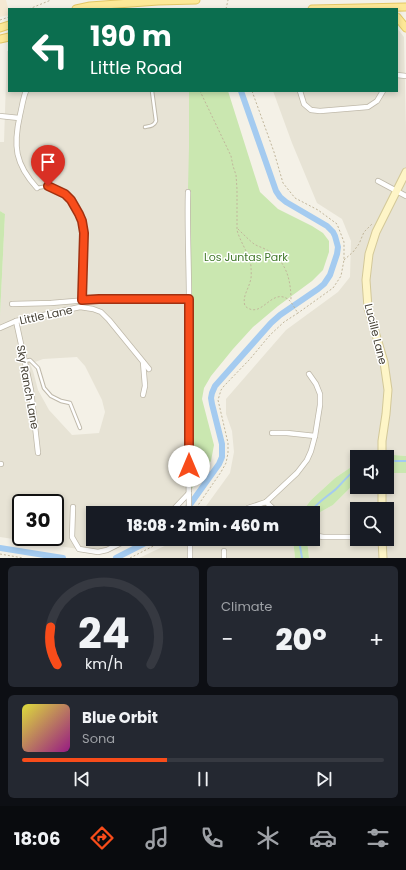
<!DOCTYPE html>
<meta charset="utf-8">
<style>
:root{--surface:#171b24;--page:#242831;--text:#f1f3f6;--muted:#9ea1a6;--line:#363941;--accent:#f84c1a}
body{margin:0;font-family:Poppins,sans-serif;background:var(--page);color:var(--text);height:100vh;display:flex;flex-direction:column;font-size:15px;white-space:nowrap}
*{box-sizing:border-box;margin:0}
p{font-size:13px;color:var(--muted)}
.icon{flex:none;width:22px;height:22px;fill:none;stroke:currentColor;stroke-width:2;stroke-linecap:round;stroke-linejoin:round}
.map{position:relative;height:558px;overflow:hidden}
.sheet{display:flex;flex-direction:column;gap:8px;padding:8px;background:#0d0f14;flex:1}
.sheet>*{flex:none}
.banner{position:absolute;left:8px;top:8px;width:390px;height:84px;border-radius:0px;box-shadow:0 2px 6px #0003;background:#0b6e4f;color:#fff;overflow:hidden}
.controls{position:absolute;left:350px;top:450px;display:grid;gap:8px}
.controls a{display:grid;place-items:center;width:44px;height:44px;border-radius:0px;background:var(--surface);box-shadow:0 2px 6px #0003;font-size:20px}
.speed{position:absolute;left:12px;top:494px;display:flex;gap:8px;font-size:20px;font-weight:700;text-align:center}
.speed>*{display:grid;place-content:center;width:52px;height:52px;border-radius:50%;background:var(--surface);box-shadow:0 2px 6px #0003;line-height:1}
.speed .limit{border:2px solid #111;border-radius:6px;background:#fff;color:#111}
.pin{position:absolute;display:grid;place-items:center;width:34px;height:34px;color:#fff;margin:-41px -17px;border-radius:50% 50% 50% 0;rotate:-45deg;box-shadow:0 0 4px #0007}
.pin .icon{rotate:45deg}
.me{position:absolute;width:44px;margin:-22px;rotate:0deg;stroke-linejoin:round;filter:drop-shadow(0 0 3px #0008)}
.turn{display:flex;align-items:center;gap:14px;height:84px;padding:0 16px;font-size:18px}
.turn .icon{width:52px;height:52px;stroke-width:2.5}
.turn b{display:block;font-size:28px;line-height:34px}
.big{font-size:30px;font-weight:800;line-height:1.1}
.sheet .widget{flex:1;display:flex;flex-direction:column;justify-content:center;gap:6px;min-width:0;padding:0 14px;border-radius:6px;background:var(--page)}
.sheet .dial{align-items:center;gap:0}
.dial svg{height:104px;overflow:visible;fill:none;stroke:var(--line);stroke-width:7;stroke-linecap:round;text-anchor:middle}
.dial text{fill:var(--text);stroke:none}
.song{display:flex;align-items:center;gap:12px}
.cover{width:48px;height:48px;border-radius:6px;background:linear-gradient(135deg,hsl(60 70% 55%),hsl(310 70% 35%))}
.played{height:4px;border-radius:2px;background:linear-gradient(90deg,var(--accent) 40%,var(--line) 40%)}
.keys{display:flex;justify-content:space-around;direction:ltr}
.heat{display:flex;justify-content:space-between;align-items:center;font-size:22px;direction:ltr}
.sheet .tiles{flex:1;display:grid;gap:8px;grid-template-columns:1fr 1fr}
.widget:last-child{grid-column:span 2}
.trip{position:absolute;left:86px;top:506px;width:234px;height:40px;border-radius:0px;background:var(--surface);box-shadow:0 2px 6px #0003;font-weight:800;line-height:40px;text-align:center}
.tab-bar{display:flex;height:64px;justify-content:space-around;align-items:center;background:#090b0e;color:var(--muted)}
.tab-bar .icon{width:28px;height:28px}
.tab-bar .selected{color:var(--accent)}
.tab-bar b{font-size:18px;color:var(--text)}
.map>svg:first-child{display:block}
.residential{fill:#e7e3d5;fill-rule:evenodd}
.commercial{fill:#f5e9d3}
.green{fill:#cae7b0}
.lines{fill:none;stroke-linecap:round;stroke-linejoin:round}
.stream{stroke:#a4cbf0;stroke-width:2}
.canal{stroke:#a4cbf0;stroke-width:6}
.lane-casing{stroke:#bfb9aa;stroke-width:4.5}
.street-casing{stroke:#bfb9aa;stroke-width:6}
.secondary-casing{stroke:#d3c898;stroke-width:9}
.primary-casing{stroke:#e3c766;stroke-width:9}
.path{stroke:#c1b69b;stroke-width:1;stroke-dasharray:2 2;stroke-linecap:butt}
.lane{stroke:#fff;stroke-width:2.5}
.street{stroke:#fff;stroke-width:4.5}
.secondary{stroke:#fef5c7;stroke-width:7}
.primary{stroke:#fde897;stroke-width:7}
.route-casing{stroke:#a13111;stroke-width:10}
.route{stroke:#f84c1a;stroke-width:7}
.labels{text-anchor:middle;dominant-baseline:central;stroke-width:3;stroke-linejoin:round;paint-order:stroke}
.park-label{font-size:11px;fill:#41782a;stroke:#fff}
.street-label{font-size:11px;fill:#474236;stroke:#fff}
</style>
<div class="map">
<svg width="406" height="558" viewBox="0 0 406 558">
<rect width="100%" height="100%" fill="#f4f1e7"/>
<!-- residential -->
<g class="residential">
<path d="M397,28L404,37L406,132V456L382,454L367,457H357V463L335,478L311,500L301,513H201L230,473L234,452L232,431L226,414V399L286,330L338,292L350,277L351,241L342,219L317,203L292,143L273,91H397Z"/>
<path d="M7,51H9V91H189V493L170,513H93V539H129L98,552L0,537V316L5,214L0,211V142H4ZM77,357L85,366L102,400L105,412L99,433L72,435L49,410L38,390L33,371L30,364L43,359ZM21,503H55V537H21Z"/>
<path d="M387,473H406V558H309L307,539H313V521L315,515L333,505L357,481V487H387ZM357,509H387V539H357Z"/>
<path d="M176,539H293L295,558H139L173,542Z"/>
</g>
<!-- commercial -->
<path class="commercial" d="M0,0H6L9,11V15L0,17Z"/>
<!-- green -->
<g class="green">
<path d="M189,91H228L260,192L278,209L312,226L323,233L329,241V252L323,270L312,281L278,306L253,327L233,349L211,376L204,388L202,399L214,445L211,461L189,493L187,230L189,147Z"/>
<path d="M0,211L5,214L0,316Z"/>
<path d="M382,454L406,456V473H387V457H367Z"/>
<path d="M357,463V481L333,505L315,515L313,521V513H301L311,500L335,478Z"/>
<path d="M293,539H307L309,558H295Z"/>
</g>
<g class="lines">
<!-- stream -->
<g class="stream">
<path d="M395,461H406"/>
<path d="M310,513C316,503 327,497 336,489C343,482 349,474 357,469"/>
<path d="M301,539L300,546L302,558"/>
</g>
<!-- canal -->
<g class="canal">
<path d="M184,513L219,464L222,457V444L212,404L211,398L212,393L215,386L271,323L280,315L318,289L324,284L330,275L337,254L338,247L335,236L333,232L327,226L286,202L280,197L276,191L241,91"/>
<path d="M0,548L63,558"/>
<path d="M116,558L153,539"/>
</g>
<defs>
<g id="lane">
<path d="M145,127C150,126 154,126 156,121L152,91"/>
<path d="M37,188L48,186L65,194L71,200L79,214L84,233L82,300"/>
<path d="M25,361L30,360L38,368L44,388L51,396L61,401L70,403L80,428"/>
</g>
<g id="street">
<path d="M397,75L406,76"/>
<path d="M26,91C23,98 22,107 20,115C13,146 15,164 37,188"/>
<path d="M300,91L304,104L311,110L320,111L368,107L377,101L383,91"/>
<path d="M0,116L19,118"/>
<path d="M378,181L406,196"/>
<path d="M188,192C187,228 189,264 189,299C189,371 188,442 189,513"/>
<path d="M12,304L51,303L99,299H189"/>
<path d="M16,321L31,390L38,453"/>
<path d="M0,328L16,321L80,307L93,309L101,312L109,320L149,369"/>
<path d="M143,395L145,386L143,362"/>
<path d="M272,433H287L315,436"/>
<path d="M0,464H1"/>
<path d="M266,502L278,513"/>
<path d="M73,507L72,537L79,549L98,552L107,550L129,539"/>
<path d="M248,508L266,502L297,473L307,460L311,451L315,436L320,405V394L316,384L309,374"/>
<path d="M123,513V511"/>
<path d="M170,513L189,493"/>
<path d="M313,535L323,537H357"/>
<path d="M190,539V558"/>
<path d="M224,558V551"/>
</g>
<g id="secondary">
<path d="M382,457V441L386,414L388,390L384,362L368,308L366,280L369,254L376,232L406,172"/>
<path d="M382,487V509"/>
<path d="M382,539L383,558"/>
</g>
<g id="primary">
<path d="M76,9L90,6L158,1L196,0"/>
<path d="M312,9L406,7"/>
<path d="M397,17L406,28"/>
<path d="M0,28L9,25"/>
<path d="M0,39L9,37"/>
</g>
</defs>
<!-- lane casing -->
<use href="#lane" class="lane-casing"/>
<!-- street casing -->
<use href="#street" class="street-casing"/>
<!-- secondary casing -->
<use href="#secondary" class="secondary-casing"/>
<!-- primary casing -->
<use href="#primary" class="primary-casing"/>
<!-- path -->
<g class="path">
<path d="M29,9L51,0"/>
<path d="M226,9L228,0"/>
<path d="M0,20L9,17"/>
<path d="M252,91L274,152L283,183L295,198L318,210L337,224L344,242V260L341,276L333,288L298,313"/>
<path d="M238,229C243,234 248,239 254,244C257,246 261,247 265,249C286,259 291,279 291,301"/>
<path d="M344,260L353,252L359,244L364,232L373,223"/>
<path d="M194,511L221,472L226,463L228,453V443L218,400L221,390L224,386L250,359L270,335L284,322L298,313C294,308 292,301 286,298C270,290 261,320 245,306C242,297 248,290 250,282C252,277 251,271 251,266C249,253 240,242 237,230V189L236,175L233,166L231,156L200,91"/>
<path d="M0,554L23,558"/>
<path d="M130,558L167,539"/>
</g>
<!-- lane -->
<use href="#lane" class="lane"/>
<!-- street -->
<use href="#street" class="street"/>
<!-- secondary -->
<use href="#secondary" class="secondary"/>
<!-- primary -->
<use href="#primary" class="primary"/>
</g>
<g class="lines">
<defs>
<path id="route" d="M48,186L65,194L71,200L79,214L82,221L84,233L82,300L99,299H189V466"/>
</defs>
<!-- route casing -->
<use href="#route" class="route-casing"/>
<!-- route -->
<use href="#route" class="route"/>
</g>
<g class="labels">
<!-- park labels -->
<g class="park-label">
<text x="246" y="257">Los Juntas Park</text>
</g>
<!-- street labels -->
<g class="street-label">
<text transform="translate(46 315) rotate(-12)">Little Lane</text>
<text transform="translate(376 334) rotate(76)">Lucille Lane</text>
<text transform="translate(28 387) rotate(80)">Sky Ranch Lane</text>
</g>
</g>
</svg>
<div class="controls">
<a><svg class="icon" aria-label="sound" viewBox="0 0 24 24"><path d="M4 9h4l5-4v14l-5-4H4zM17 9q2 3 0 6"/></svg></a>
<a><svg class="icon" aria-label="search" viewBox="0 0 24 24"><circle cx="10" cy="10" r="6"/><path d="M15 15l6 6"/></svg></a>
</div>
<div class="speed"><div class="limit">30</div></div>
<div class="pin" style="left:48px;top:186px;background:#d93025"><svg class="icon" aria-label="arrive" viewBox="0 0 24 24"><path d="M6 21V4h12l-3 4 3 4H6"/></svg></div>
<svg class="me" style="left:189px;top:466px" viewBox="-20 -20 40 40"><circle r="19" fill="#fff"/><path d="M0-13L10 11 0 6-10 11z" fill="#f84c1a"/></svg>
<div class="trip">18:08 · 2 min · 460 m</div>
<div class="banner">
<div class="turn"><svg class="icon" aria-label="left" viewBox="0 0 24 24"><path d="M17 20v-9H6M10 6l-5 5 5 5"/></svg><div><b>190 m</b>Little Road</div></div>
</div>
</div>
<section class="sheet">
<div class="tiles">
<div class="widget dial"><svg viewBox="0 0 100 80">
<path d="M14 69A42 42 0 1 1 86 69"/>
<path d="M14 69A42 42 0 0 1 9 40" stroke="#f84c1a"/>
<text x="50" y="56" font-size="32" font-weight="700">24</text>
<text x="50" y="72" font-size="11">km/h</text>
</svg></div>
<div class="widget"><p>Climate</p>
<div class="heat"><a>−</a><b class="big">20°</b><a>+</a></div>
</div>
<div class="widget">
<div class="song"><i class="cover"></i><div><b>Blue Orbit</b><p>Sona</p></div></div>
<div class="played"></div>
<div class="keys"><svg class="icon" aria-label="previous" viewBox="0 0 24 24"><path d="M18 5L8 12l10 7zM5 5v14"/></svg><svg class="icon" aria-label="pause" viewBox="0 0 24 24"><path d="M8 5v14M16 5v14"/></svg><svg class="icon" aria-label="next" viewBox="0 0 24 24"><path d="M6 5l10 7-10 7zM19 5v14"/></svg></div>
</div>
</div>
</section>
<nav class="tab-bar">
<b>18:06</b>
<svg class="icon selected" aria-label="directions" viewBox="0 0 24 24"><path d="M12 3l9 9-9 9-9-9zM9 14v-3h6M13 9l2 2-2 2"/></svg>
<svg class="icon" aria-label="music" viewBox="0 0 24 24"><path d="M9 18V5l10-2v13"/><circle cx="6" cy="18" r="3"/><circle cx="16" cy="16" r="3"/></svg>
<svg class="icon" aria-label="phone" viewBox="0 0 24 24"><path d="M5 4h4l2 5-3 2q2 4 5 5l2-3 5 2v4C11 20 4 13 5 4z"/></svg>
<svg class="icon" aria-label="climate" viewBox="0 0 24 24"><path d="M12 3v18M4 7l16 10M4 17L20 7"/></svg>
<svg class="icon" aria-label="car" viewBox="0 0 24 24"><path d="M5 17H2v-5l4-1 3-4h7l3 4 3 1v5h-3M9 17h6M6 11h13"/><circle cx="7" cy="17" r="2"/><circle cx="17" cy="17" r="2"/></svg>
<svg class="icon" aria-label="filters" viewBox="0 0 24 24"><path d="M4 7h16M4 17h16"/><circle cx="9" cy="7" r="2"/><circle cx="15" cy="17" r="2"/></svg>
</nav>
